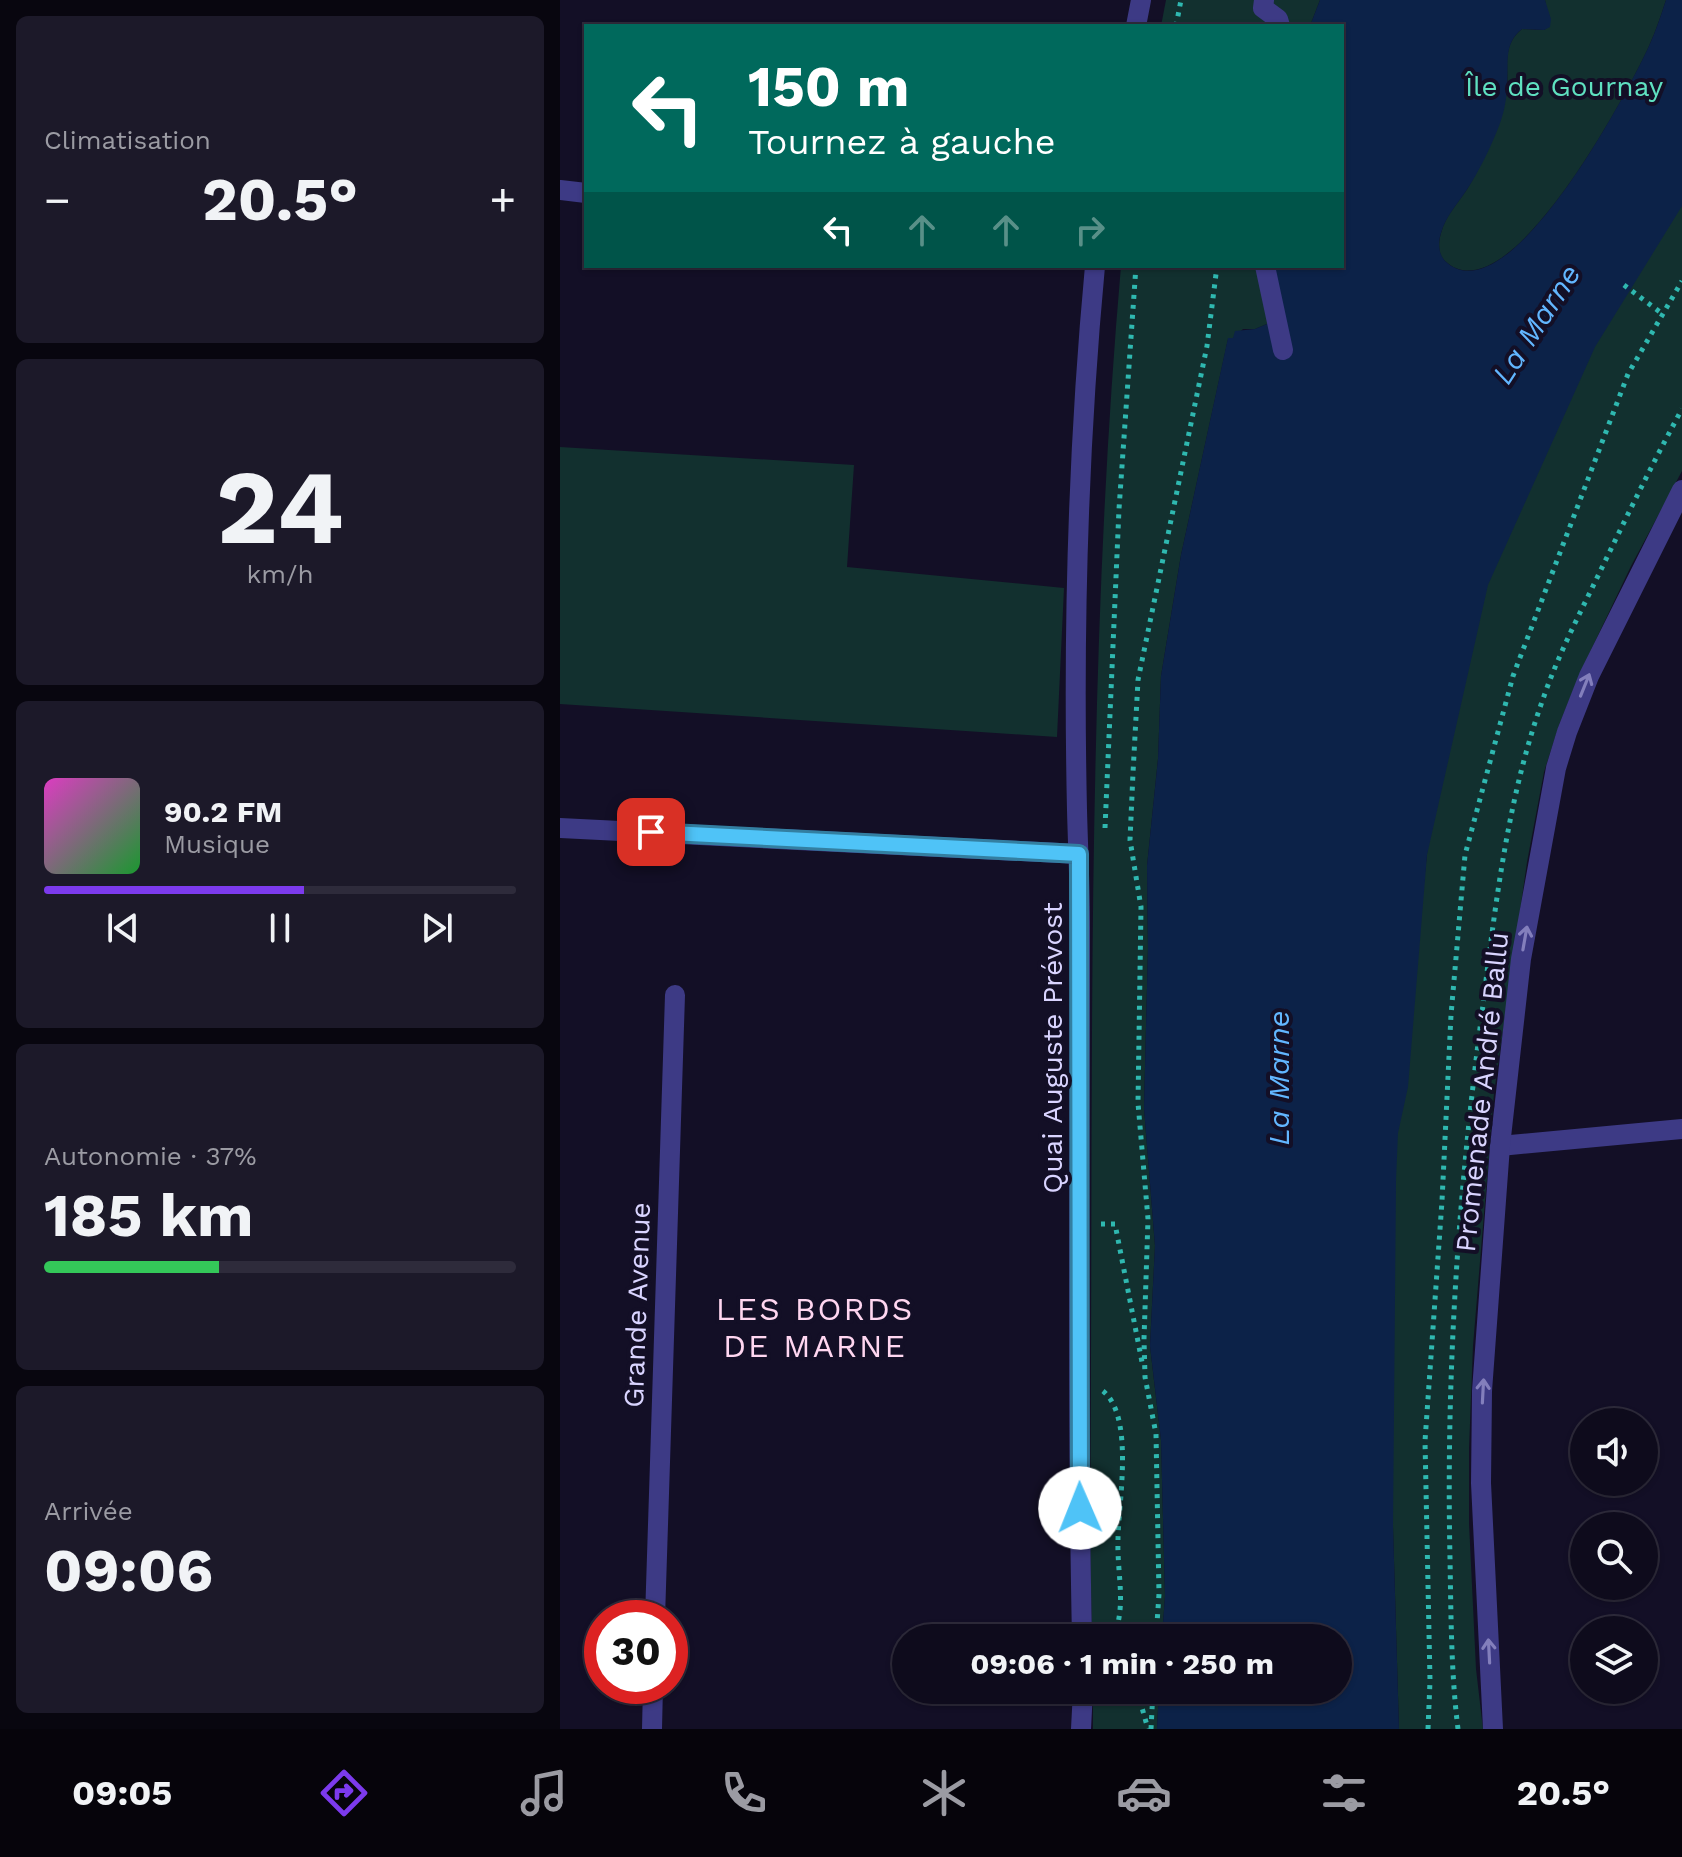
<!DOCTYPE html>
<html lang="fr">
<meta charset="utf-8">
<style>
:root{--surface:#0e0b1c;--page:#1c1929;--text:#f1f3f6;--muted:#9b9ba3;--line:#2e2b3b;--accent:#7c3aed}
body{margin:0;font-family:"Work Sans",sans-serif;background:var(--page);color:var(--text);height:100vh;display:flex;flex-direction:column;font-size:30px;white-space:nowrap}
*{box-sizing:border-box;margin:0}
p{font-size:26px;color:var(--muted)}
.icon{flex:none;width:44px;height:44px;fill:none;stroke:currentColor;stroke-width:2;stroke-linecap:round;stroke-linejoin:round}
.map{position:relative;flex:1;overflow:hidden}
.drawer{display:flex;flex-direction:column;gap:16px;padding:16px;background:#08060f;width:560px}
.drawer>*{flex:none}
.guide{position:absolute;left:24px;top:24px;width:760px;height:244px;border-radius:0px;box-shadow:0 2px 6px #0004,0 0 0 2px var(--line);background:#00695c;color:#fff;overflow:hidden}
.controls{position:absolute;left:1010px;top:1408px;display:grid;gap:16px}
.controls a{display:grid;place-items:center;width:88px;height:88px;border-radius:50%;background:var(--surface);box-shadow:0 2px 6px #0004,0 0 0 2px var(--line);font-size:40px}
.speed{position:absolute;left:24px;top:1600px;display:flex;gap:16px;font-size:40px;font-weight:700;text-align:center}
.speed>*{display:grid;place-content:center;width:104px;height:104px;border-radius:50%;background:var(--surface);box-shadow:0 2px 6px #0004,0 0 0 2px var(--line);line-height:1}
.speed .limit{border:12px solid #d22;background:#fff;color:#111}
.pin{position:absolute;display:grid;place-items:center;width:68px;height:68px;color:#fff;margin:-34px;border-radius:16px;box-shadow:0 4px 12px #0006}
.me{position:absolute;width:88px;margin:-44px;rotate:359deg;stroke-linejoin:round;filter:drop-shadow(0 0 6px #0008)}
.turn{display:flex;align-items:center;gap:28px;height:168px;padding:0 32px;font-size:36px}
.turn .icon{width:104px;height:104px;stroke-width:2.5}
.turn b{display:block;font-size:56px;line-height:68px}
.lanes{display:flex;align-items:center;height:76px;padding:0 32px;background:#0003;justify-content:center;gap:40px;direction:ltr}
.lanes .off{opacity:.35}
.big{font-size:60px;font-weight:700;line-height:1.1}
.drawer .tile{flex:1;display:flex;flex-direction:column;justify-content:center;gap:12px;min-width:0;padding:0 28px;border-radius:12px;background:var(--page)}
.drawer .dial{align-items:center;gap:0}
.dial b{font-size:104px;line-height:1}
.song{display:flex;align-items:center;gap:24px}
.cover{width:96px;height:96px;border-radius:12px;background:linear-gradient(135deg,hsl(310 70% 55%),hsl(130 70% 35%))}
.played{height:8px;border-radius:4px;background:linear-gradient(90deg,var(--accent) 55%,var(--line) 55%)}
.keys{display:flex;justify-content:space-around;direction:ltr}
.heat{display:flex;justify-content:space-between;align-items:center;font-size:44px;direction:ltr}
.charge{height:12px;border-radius:6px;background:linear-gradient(90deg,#34c759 37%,var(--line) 0)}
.trip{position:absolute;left:332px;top:1624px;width:460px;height:80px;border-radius:40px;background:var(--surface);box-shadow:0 2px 6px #0004,0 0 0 2px var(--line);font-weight:700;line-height:80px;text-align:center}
.tab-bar{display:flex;height:128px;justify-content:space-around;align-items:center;background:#06040b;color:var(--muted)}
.tab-bar .icon{width:56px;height:56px}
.tab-bar .current{color:var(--accent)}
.tab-bar b{font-size:36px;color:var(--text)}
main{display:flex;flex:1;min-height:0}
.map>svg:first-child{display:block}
.green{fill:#12302f}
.water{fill:#0c2248}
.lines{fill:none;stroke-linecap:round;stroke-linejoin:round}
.path{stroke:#2fb8b0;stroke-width:5;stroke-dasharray:4 6;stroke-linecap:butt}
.minor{stroke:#3d3a85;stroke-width:20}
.oneway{stroke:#837fbc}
.route-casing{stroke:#337fa1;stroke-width:20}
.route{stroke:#4fc3f7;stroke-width:14}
.labels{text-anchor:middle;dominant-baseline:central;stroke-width:8;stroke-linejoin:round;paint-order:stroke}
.park-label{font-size:28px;fill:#5fe0c0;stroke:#130f26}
.street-label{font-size:28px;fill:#d9d4ff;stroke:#130f26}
.water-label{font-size:30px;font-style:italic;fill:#62b6ff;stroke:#130f26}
.quarter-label{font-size:32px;letter-spacing:2px;fill:#ffd6f0;stroke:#130f26}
</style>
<main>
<section class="drawer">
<div class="tile"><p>Climatisation</p>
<div class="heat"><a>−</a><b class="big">20.5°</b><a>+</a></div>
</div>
<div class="tile dial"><b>24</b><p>km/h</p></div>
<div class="tile">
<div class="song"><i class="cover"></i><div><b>90.2 FM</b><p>Musique</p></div></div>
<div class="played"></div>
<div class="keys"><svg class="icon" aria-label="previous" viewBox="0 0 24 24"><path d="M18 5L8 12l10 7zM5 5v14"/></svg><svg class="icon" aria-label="pause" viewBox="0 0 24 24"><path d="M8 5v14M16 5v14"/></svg><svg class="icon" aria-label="next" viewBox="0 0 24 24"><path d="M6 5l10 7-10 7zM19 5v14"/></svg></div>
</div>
<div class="tile"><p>Autonomie · 37%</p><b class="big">185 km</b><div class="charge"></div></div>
<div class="tile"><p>Arrivée</p><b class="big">09:06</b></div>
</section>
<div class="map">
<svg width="1122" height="1729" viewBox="0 0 1122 1729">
<rect width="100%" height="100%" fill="#130f26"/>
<!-- green -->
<g class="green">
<path d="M606,0H760L750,26H601Z"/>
<path d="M985,0H1106C1101,15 1096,31 1089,46C1070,89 948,320 885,261C878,254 878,243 881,233C885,216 900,201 909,186C921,166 929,147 937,125C940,116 944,106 946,97C951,72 939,47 962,29L984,30L990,26Z"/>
<path d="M1122,154V471L1071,566L1020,673L999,725L984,772L967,862L934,1093L913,1346L909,1449V1523L916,1669L923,1729H839L833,1528L827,1518L800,1153L844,1075L886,671Z"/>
<path d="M561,266H711L707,324L695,329H683L673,338L668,339L621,555L601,676L598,759L587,866L588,948L584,1108L595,1246L590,1346L601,1440L605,1596L602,1638H532L530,1538C534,1114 524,689 561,266Z"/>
<path d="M0,447L294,465L287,567L504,588L497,737L0,704Z"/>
<path d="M533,1690H599L597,1729H533Z"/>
</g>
<!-- water -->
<path class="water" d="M760,0H985L991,19L990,27L984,30L962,29C943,44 949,63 947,84C947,98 944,113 939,126C930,149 919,171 906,191C897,204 885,218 881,233C878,242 878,253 885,261C948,321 1070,88 1089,46C1096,31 1101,15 1106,0H1122V206L1035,347L928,585L867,855L848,1087L838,1133L836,1181L833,1526L839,1729H597L599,1690H778V1638H602L605,1596L601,1440L590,1346L595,1246L584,1108L588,948L587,866L598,759L601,676L621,555L668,338H673L675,331L695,329L707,324L711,266H782V26H750Z"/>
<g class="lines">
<!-- path -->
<g class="path">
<path d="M616,26L621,0"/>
<path d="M1064,285L1104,315"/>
<path d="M545,828L559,509L576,266"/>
<path d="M541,1224H555L582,1362"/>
<path d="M543,1391C575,1417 558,1504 558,1541C557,1573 566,1603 555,1633"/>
<path d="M596,1638L599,1594L596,1434L585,1377L584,1339L588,1219L578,1103L581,907L570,840L573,773L578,680L647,346L657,266"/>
<path d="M577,1690L588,1729"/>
<path d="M591,1729L593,1690"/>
<path d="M868,1729L870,1681L865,1441L882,1201L891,1015L905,855L953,676L1068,374L1122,281"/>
<path d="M898,1729C891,1673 891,1615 890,1558C886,1377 898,1194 922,1013C935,908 947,799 983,699C997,658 1017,619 1036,580C1064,522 1091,466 1122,409"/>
</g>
<!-- minor -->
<g class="minor">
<path d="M704,0L703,8L718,19L720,26"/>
<path d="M576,26L581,0"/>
<path d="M0,190L26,193"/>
<path d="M705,266L723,350"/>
<path d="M0,828L519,854"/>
<path d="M940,1146L1122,1129"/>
<path d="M95,1618L115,995"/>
<path d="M522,1638C517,1401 520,1164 520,928C520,888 518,849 517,810C513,629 518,447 535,266"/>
<path d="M92,1729L93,1686"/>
<path d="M521,1729L523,1690"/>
<path d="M933,1729L921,1483L922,1391L940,1146L961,959L996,768L1007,732L1029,676L1122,490"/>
</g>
</g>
<!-- one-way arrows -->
<defs><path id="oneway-shaft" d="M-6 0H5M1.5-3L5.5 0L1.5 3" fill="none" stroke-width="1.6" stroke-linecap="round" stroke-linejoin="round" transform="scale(2)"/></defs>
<g class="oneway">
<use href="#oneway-shaft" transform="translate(1025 685) rotate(-68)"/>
<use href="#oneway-shaft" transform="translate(965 938) rotate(-80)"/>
<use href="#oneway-shaft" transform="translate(923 1391) rotate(-87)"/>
<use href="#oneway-shaft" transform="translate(929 1651) rotate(-93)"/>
</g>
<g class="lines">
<defs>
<path id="route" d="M91,832L519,854L520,1508"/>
</defs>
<!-- route casing -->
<use href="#route" class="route-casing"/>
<!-- route -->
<use href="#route" class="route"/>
</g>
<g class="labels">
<!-- park labels -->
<g class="park-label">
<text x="1004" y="86">Île de Gournay</text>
</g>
<!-- street labels -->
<g class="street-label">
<text transform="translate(492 1048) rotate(-90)">Quai Auguste Prévost</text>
<text transform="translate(922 1092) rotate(-84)">Promenade André Ballu</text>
<text transform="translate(77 1305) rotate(-88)">Grande Avenue</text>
</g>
<!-- water labels -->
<g class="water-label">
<text transform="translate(976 324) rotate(-57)">La Marne</text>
<text transform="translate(718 1078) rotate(-90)">La Marne</text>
</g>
<!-- quarter labels -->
<g class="quarter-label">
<text x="255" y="1309">LES BORDS<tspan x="255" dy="37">DE MARNE</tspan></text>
</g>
</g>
</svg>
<div class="controls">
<a><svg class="icon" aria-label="sound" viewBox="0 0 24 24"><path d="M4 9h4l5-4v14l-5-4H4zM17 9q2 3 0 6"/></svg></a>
<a><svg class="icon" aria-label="search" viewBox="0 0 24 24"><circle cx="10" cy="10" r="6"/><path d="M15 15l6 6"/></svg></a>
<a><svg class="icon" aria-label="layers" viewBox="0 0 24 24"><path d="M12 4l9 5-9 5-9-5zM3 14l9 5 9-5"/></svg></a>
</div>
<div class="speed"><div class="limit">30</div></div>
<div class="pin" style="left:91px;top:832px;background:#d93025"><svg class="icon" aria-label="arrive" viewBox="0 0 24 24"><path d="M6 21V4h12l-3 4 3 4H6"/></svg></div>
<svg class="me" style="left:520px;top:1508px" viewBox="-20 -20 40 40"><circle r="19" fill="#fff"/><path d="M0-13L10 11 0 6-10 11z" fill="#4fc3f7"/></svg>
<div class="trip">09:06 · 1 min · 250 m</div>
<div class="guide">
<div class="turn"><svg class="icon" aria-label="left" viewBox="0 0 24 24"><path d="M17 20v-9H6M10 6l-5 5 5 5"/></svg><div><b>150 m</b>Tournez à gauche</div></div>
<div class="lanes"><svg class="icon" aria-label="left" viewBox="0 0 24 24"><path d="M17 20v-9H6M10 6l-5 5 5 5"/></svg><svg class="icon off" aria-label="ahead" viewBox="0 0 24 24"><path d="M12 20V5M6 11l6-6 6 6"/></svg><svg class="icon off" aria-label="ahead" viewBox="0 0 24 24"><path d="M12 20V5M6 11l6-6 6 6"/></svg><svg class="icon off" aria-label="right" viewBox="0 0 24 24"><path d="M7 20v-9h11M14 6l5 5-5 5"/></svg></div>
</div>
</div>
</main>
<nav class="tab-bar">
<b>09:05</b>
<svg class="icon current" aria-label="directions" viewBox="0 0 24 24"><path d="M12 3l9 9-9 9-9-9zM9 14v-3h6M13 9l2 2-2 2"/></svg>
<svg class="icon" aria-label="music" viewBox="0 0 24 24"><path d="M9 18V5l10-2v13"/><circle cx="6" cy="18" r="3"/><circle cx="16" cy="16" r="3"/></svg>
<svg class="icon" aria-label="phone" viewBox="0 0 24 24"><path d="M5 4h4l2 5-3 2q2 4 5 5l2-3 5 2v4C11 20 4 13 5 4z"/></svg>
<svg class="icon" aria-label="climate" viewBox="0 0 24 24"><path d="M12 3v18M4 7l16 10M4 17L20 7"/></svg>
<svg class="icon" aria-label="car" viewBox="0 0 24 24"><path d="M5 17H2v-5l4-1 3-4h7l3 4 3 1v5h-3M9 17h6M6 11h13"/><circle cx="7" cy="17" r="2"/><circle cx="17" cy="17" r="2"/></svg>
<svg class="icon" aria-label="filters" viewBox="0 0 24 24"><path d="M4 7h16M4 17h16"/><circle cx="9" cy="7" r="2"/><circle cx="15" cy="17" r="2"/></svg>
<b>20.5°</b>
</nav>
